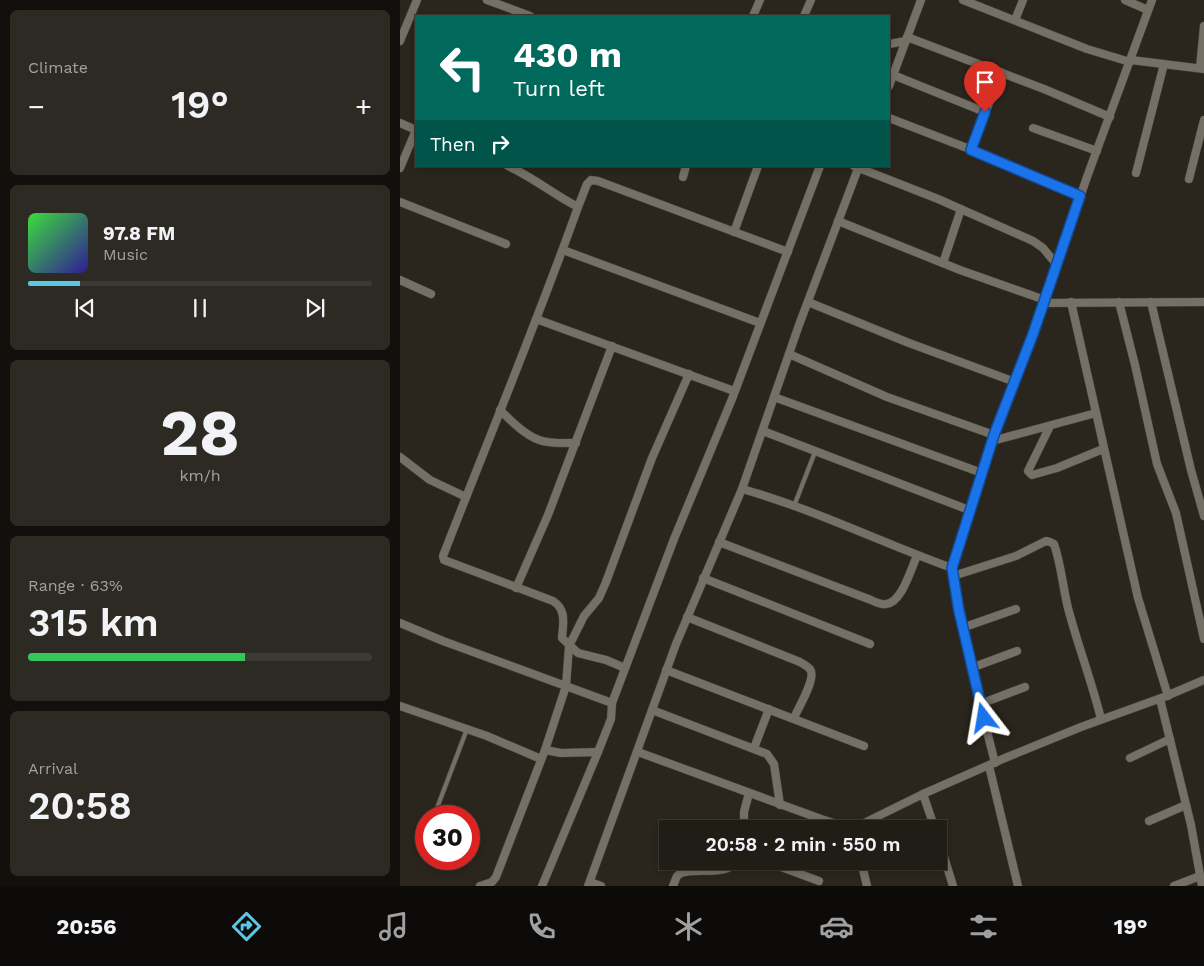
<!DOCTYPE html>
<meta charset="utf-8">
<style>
:root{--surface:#201c16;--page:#2d2923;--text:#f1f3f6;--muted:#a2a1a1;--line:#3d3a35;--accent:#59c8e5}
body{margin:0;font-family:"Work Sans",sans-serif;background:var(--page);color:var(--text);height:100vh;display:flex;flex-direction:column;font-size:19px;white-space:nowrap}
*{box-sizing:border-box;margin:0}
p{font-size:16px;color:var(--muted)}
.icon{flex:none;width:28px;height:28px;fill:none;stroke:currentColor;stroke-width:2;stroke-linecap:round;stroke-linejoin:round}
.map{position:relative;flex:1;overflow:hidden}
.side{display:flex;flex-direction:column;gap:10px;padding:10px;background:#120f0c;width:400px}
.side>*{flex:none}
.top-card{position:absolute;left:15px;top:15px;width:475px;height:152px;border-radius:0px;box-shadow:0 2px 8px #0003,0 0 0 1px var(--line);background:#00695c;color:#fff;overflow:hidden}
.speed{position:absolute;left:15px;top:805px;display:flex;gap:10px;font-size:25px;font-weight:700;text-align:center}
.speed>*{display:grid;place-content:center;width:65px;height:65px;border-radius:50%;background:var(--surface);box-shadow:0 2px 8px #0003,0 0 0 1px var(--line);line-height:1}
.speed .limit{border:8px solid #d22;background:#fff;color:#111}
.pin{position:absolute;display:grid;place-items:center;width:42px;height:42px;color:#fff;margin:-51px -21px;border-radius:50% 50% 50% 0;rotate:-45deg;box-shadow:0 0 5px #0007}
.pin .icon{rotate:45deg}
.me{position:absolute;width:55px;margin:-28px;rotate:346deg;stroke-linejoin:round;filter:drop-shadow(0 0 4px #0008)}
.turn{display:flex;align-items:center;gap:18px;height:105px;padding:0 15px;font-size:22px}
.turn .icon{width:65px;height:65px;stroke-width:2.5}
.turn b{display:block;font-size:35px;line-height:42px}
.then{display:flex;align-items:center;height:48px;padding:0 15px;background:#0003;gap:10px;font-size:19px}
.big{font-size:38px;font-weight:600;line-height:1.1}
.side .tile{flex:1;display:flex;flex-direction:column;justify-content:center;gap:8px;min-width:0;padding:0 18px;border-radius:8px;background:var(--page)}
.side .dial{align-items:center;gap:0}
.dial b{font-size:65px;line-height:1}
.song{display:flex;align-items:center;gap:15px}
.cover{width:60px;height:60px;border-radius:8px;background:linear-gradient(135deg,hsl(120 70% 55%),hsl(250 70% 35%))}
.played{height:5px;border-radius:2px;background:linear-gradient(90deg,var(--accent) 15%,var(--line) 15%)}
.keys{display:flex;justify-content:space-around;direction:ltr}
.heat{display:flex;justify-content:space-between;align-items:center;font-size:28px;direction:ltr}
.charge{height:8px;border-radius:4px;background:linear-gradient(90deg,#34c759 63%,var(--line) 0)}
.trip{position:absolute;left:259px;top:820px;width:288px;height:50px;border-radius:0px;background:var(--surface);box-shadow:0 2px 8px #0003,0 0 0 1px var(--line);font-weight:600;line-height:50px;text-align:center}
.tabs{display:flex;height:80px;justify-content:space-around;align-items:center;background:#0d0b09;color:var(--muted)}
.tabs .icon{width:35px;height:35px}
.tabs .current{color:var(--accent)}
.tabs b{font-size:22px;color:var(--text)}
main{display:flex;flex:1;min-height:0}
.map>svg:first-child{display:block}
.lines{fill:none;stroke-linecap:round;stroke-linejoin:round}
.service-casing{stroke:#46423a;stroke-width:5.5}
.minor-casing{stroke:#46423a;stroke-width:9}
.service{stroke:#757066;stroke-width:4}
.minor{stroke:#757066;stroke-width:8}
.route-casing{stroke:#114b97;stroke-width:12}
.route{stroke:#1a73e8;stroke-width:9}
</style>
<main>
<section class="side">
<div class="tile"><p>Climate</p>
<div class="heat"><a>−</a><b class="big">19°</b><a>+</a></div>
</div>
<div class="tile">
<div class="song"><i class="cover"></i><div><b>97.8 FM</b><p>Music</p></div></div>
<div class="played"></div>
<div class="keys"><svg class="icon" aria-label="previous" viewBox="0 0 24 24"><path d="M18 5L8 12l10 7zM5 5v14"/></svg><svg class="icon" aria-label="pause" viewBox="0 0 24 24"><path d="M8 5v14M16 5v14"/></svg><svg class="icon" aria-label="next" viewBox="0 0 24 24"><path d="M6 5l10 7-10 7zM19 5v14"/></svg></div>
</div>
<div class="tile dial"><b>28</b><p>km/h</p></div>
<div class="tile"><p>Range · 63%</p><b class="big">315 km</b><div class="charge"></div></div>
<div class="tile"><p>Arrival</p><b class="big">20:58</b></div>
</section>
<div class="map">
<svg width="804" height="886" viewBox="0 0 804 886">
<rect width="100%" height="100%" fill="#2a261d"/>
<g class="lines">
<defs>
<g id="service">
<path d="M394,506L415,452"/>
<path d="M34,816L67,729"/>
</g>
<g id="minor">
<path d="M87,0L130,16"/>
<path d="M563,0L687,49L730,62"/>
<path d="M725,0L748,10"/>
<path d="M353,16L360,0"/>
<path d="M404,16L411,0"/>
<path d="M615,20L623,0"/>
<path d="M507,37L644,89L710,117"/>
<path d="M0,41L17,0"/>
<path d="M489,44L506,41"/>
<path d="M731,60L804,69"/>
<path d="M800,68L804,26"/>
<path d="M493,75L585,112"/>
<path d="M489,86L521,0"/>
<path d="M489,118L567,148L681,196"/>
<path d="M0,123L16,130"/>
<path d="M633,128L697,151"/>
<path d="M571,150L601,72"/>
<path d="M108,166C133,177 154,195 178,207"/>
<path d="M454,166L538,199L633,241L643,248L657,265"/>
<path d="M0,168L16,130"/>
<path d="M736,173L764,64"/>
<path d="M283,177L286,166"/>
<path d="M789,179L804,120"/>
<path d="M0,202L106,244"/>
<path d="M438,221L560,270L645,300"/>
<path d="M334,232L358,166"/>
<path d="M163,250L360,323"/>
<path d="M543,263L561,209"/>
<path d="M0,280L31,294"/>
<path d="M408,302L509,343L615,382"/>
<path d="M671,302L738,598L768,696"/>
<path d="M719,302L735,365L757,464L776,513L804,639"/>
<path d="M751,302L791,470L804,516"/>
<path d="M643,303L804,302"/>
<path d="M136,319L334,391"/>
<path d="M389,354L487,397L594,435"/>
<path d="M374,397L582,473"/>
<path d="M100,410C111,421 125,435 139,440C150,444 164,443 176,443"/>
<path d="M650,426L628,471L632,475L657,468L703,449"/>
<path d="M363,431L569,510"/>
<path d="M592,441L696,413"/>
<path d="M0,457L30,480L66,497"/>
<path d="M342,489C414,509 482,543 552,568"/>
<path d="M319,542L471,600C475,602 482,605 486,604C502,603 511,568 517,556"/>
<path d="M553,576L616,556L646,541L650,542L654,544C661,564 663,588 668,608C678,646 692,682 701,719"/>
<path d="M303,578L470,644"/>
<path d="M116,588L148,515L212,346"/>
<path d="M287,617L400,662C403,664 407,666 410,669C417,678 398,708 394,718"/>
<path d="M0,623L43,641L212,703"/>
<path d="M562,628L616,609"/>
<path d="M225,668L206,660L178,653L162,638C163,624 167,610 153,601L44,560L43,556C88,440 136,325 178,207L187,184L191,180L198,181L388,252"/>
<path d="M571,668L617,651"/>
<path d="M266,670L464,746"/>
<path d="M760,699L791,825L802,886"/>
<path d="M580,704L625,687"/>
<path d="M0,706L87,736L141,759"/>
<path d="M252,710L367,754L374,764L380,805"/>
<path d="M354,748L369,709"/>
<path d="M145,750L161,753L198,752"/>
<path d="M238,752L421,819L440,825L454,828L523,794L605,758L681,727L764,697L804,680"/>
<path d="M730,758L770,739"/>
<path d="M595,763L571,668L552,568L594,435L633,334L687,177L752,0"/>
<path d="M589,766L618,886"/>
<path d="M523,794L535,829"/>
<path d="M749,821L786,805"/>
<path d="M344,829V812L349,793"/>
<path d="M538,837L553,886"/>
<path d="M365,861L419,881"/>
<path d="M461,861L467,886"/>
<path d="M190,882L201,886"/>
<path d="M80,886L92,882L96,877L145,750L166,686L169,646L184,616L199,598L206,582L252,458L289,374"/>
<path d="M142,886L198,752L211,719L212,703L274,539L332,399L420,166"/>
<path d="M188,886L276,644L342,489L399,325L459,166"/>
<path d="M273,886L277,876L281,873C299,867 324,877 338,861"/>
<path d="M774,886L800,876"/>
</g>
</defs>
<!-- service casing -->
<use href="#service" class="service-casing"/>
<!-- minor casing -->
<use href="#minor" class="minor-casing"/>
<!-- service -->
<use href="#service" class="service"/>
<!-- minor -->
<use href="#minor" class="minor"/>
</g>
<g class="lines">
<defs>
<path id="route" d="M584,718L559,611L552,568L594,435L633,334L680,196L571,150L585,112"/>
</defs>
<!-- route casing -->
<use href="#route" class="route-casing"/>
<!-- route -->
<use href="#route" class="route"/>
</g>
</svg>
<div class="speed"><div class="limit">30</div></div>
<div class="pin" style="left:585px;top:112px;background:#d93025"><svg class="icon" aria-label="arrive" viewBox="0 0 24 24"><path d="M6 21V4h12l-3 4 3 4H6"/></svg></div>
<svg class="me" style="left:584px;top:718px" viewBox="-20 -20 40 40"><path d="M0-17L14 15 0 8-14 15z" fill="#1a73e8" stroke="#fff" stroke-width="4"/></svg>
<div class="trip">20:58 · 2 min · 550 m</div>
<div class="top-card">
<div class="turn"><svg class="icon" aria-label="left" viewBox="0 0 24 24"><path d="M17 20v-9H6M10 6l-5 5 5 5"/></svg><div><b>430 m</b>Turn left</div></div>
<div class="then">Then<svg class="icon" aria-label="right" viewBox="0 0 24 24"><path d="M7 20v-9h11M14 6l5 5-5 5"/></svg></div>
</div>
</div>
</main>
<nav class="tabs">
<b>20:56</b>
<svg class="icon current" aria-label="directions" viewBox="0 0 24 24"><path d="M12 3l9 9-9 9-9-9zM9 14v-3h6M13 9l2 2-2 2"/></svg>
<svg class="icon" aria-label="music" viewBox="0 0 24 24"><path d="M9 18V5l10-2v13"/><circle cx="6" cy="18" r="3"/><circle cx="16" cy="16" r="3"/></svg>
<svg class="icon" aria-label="phone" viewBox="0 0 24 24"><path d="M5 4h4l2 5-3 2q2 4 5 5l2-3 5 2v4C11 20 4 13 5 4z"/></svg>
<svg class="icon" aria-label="climate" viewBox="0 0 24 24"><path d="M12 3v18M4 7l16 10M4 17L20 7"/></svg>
<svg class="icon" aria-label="car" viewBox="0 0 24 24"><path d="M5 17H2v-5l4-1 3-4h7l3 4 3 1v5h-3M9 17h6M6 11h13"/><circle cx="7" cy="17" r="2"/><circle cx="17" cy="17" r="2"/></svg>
<svg class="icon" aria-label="filters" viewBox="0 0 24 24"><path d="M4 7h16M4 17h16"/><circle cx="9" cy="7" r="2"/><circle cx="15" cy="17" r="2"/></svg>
<b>19°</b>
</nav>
